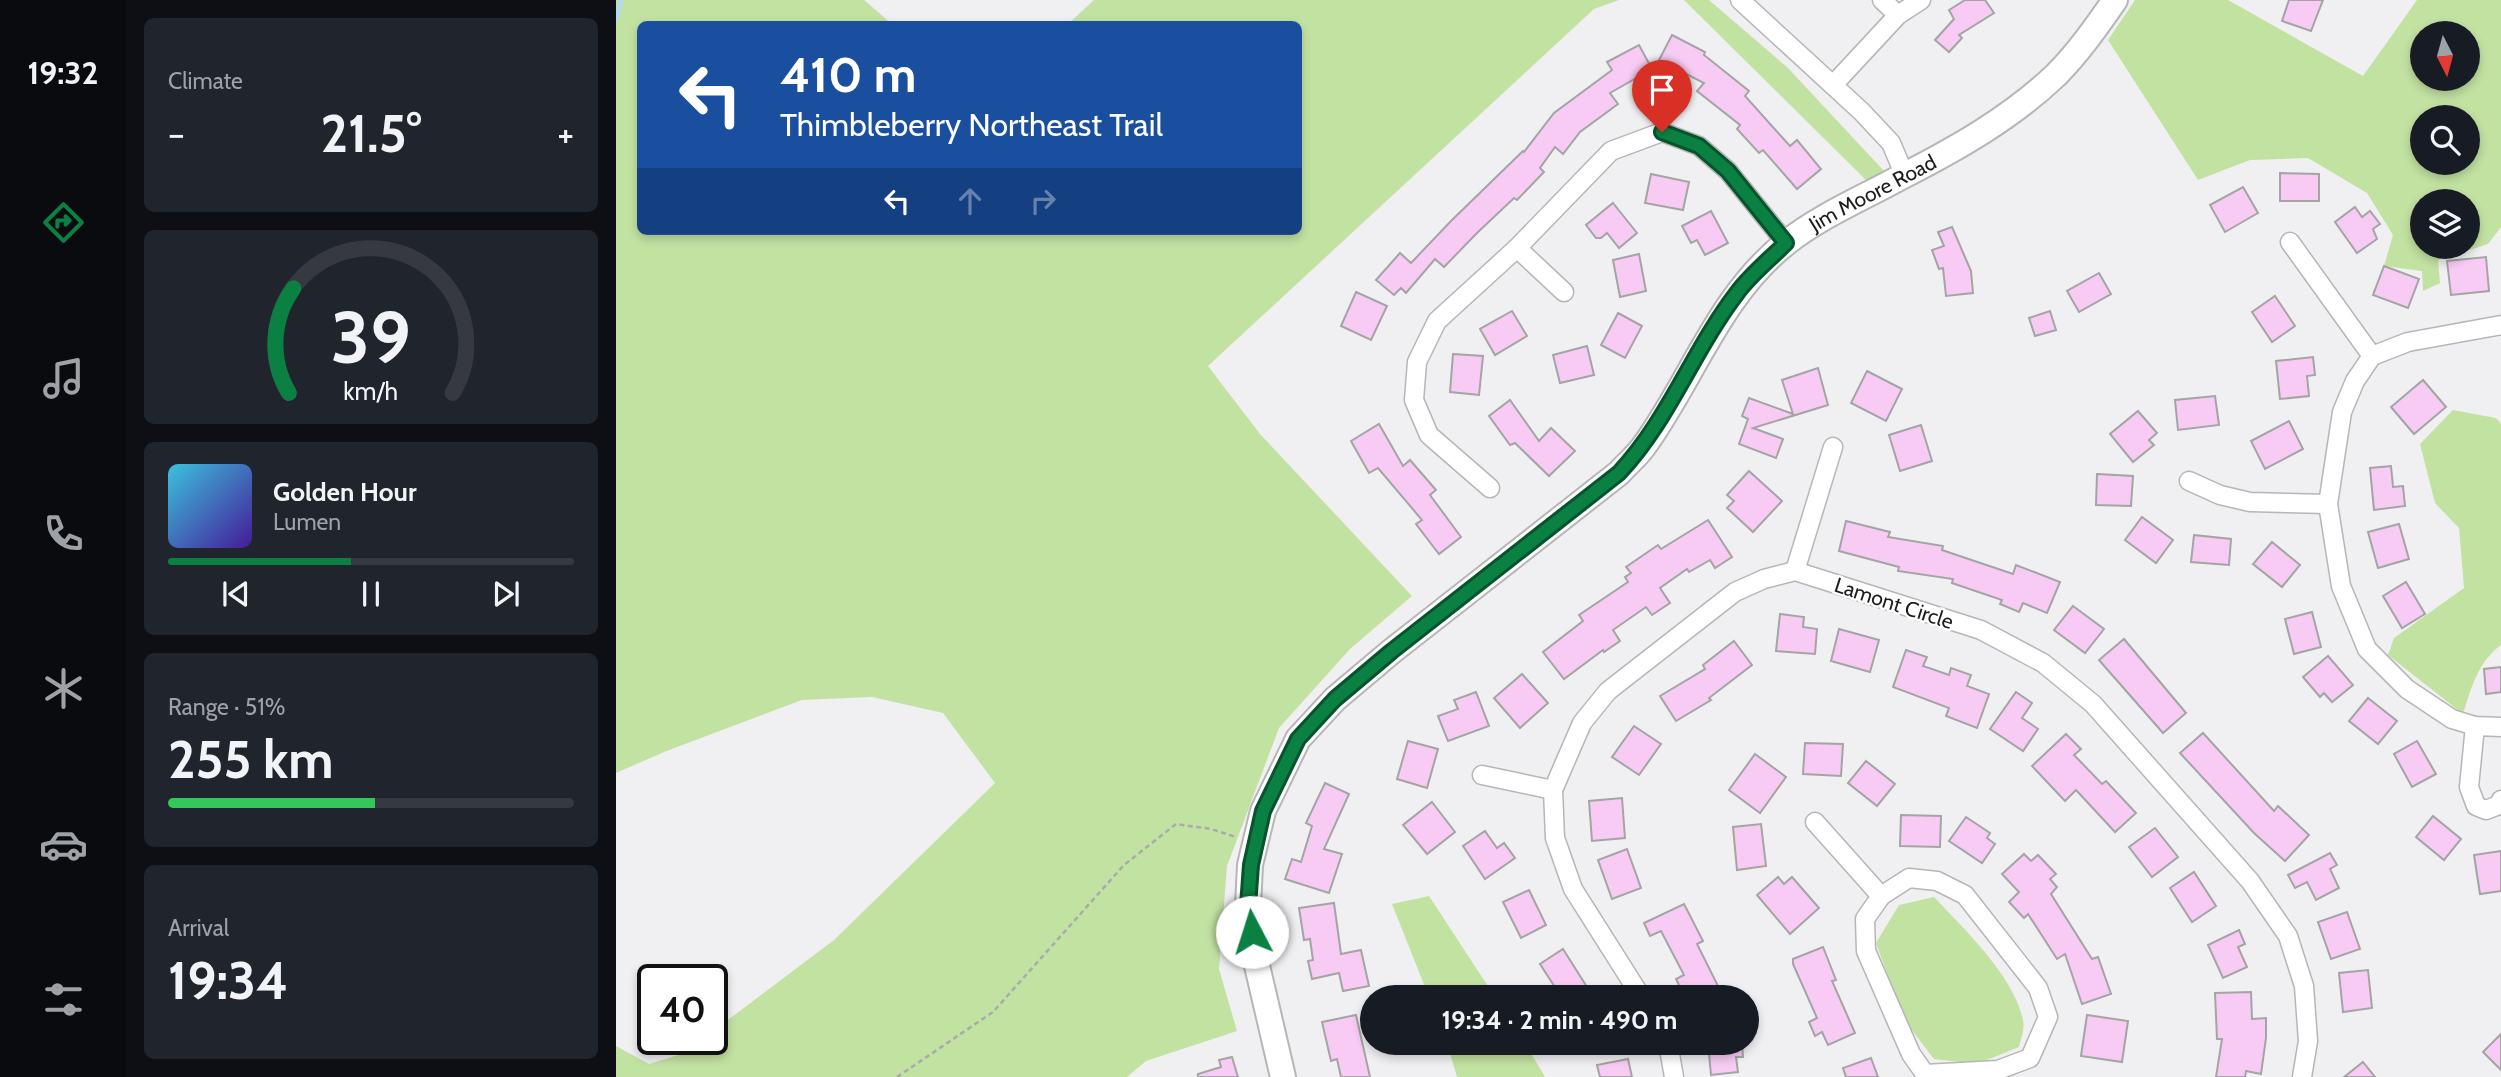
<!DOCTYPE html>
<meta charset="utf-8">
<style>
:root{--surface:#171b24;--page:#20242c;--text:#f1f3f6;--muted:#9ea1a6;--line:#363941;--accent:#0b8043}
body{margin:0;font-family:Cabin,sans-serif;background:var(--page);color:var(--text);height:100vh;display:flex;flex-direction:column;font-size:26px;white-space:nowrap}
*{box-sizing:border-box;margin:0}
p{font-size:23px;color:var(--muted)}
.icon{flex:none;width:38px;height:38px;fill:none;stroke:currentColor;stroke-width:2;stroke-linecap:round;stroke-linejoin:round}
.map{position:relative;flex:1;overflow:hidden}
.details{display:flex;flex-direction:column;gap:18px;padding:18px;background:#0d0f14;width:490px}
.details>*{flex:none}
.top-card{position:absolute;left:21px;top:21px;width:665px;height:214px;border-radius:10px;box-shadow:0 4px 10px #0003;background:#1a4fa0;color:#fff;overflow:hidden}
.needle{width:46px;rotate:174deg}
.buttons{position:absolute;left:1794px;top:21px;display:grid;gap:14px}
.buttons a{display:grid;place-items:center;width:70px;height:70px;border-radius:50%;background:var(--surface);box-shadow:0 4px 10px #0003;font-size:35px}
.speed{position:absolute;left:21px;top:964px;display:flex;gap:14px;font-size:35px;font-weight:700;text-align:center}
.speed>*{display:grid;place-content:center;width:91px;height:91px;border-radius:50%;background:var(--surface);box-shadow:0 4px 10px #0003;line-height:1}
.speed .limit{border:4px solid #111;border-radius:10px;background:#fff;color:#111}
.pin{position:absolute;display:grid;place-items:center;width:60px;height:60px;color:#fff;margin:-72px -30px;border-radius:50% 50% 50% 0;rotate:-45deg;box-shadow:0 0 7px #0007}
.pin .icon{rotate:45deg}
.me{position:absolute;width:77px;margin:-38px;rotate:355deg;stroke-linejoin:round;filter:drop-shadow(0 0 5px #0008)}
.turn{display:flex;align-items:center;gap:24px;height:147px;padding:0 28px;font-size:32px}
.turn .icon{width:91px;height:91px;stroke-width:2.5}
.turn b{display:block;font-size:49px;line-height:60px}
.lanes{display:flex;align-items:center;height:66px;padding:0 28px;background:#0003;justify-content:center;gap:35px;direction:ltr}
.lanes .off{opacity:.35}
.big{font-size:52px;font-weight:800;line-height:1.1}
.details .tile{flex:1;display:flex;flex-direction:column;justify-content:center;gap:10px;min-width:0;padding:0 24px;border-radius:10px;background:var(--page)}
.details .dial{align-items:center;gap:0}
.dial svg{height:182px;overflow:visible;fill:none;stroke:var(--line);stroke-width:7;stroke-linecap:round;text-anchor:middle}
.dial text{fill:var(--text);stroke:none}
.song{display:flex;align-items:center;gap:21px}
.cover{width:84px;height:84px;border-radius:10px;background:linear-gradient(135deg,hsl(190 70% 55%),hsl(260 70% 35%))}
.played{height:7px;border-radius:4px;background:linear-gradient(90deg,var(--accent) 45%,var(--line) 45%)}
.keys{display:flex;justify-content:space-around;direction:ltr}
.heat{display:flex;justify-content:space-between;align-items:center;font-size:38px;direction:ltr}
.charge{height:10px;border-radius:5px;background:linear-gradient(90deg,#34c759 51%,var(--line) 0)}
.trip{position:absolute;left:744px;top:985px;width:399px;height:70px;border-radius:35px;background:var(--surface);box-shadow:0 4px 10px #0003;font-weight:800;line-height:70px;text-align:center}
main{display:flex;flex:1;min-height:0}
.menu{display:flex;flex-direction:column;width:126px;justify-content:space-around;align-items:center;background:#090b0e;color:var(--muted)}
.menu .icon{width:49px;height:49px}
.menu .on{color:var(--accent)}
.menu b{font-size:32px;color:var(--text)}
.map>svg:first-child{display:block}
.green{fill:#c2e2a2;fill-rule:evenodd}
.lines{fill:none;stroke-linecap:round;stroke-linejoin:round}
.stream{stroke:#b3d9f5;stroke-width:4.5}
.building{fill:#f8cbf4;stroke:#a5a4a5;stroke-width:2}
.street-casing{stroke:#b6b6b7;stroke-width:21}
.secondary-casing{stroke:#b6b6b7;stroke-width:28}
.path{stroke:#aaaaac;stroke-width:2.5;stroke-dasharray:5 3.5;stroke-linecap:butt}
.street{stroke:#fff;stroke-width:18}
.secondary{stroke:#fff;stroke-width:24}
.route-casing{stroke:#07532c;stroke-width:18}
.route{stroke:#0b8043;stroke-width:12}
.labels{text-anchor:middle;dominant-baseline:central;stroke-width:5;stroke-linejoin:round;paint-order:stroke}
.street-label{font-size:21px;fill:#1c1c1d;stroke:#fff}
</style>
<main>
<nav class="menu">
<b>19:32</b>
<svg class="icon on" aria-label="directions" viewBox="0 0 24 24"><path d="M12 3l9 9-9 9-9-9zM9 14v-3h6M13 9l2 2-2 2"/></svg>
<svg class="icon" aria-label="music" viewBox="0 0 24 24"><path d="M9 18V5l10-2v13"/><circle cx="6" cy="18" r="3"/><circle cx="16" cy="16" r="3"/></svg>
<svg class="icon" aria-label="phone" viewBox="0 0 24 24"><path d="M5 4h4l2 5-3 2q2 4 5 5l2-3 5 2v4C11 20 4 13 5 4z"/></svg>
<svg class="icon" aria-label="climate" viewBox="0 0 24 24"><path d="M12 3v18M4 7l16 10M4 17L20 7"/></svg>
<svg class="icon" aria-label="car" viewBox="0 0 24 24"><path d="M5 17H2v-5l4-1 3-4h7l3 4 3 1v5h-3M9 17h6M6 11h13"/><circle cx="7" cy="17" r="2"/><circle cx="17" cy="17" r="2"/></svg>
<svg class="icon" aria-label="filters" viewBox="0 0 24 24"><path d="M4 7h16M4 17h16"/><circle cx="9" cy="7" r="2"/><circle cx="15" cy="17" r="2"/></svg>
</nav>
<section class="details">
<div class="tile"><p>Climate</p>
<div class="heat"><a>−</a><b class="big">21.5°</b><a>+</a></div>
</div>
<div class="tile dial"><svg viewBox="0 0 100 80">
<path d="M14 69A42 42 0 1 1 86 69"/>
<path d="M14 69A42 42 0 0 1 16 23" stroke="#0b8043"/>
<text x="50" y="56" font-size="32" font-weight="700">39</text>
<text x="50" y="72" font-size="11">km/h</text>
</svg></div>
<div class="tile">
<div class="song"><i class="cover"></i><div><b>Golden Hour</b><p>Lumen</p></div></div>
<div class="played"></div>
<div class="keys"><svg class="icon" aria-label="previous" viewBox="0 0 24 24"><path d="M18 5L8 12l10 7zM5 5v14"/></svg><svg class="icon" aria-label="pause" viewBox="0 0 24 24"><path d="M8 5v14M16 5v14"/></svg><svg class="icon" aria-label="next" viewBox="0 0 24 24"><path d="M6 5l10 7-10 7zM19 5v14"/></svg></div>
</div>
<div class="tile"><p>Range · 51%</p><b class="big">255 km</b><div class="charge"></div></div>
<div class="tile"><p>Arrival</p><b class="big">19:34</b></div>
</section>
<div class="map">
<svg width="1885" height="1077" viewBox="0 0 1885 1077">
<rect width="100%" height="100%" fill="#f0f0f2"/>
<!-- green -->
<g class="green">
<path d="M0,0H248L276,24H24V231H682V24H452L478,0H1003L978,9L592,366L644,434L796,596L734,649L663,728L611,866L603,969L621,1031L530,1061L511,1077H0V1046L33,1064L69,1053L87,1040H96V1032L218,940L379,783L327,713L256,697L186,700L48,752L0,773Z"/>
<path d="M1068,0H1093L1172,68L1268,171L1251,181Z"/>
<path d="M1519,0H1612L1747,76L1801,0H1885V227L1872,244L1822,260L1824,283L1807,291L1806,271L1768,266L1777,235L1751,193L1692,158L1634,160L1582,180L1492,40ZM1806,33H1852V79H1806ZM1806,117H1852V163H1806ZM1852,201V247H1806V201Z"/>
<path d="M1837,410L1880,418L1885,424V645C1862,662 1855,688 1847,714L1772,655L1778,638L1848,588L1843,528L1819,503L1804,444Z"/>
<path d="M813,896L879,997H813L776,904Z"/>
<path d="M1318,897C1348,929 1398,976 1407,1020C1409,1028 1405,1039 1403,1047L1361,1064L1318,1059L1288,1020L1260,943L1283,905Z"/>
<path d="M831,1043H909L929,1077H841Z"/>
</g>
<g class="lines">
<!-- stream -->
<path class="stream" d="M0,20L5,0"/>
</g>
<!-- building -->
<g class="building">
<path d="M1349,0H1369L1378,13L1343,35L1346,38L1333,52L1319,40L1338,19L1333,10Z"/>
<path d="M1673,0H1707L1695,31L1666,21Z"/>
<path d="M1056,35L1089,52L1088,55L1133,91L1129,96L1174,146L1181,140L1205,169L1181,189L1147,150L1143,153L1121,129L1124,125L1081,91L1088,83L1043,60Z"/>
<path d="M1023,45L1036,69L994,93L1002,104L964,132L947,154L939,147L924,168L928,172L901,200L898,198L861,233L828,267L819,259L790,293L785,288L778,295L760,280L784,253L795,263L835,221L907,151L908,152L938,113L996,70L991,62Z"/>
<path d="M1664,173L1703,174V201H1664Z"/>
<path d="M1035,174L1073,182L1067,210L1029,203Z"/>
<path d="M1627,187L1642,213L1609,232L1594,205Z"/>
<path d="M997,203L1021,233L1003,248L991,233L985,238H980L970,225Z"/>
<path d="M1739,207L1746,217L1754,211L1764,224L1757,229L1761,239L1741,253L1719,222Z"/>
<path d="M1095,211L1112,243L1089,255L1081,240L1075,243L1066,226Z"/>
<path d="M1336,227L1355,271L1357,293L1330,296L1327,268L1323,269L1316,250L1328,246L1322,232Z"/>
<path d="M1023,254L1030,291L1004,297L997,260Z"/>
<path d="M1870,257L1873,291L1835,295L1831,261Z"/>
<path d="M1768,266L1803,279L1792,308L1757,295Z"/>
<path d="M1483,273L1495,294L1463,312L1451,291Z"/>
<path d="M740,292L771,306L755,340L725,326Z"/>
<path d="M1659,296L1679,326L1656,342L1636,312Z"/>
<path d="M896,311L911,336L879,355L864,329Z"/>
<path d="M1434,311L1440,330L1419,336L1413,318Z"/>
<path d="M1002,313L1026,326L1009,358L985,345Z"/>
<path d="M971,346L978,375L944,383L937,355Z"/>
<path d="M837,354L867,356L863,395L834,392Z"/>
<path d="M1697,357L1699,375L1691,376L1693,396L1664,399L1660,361Z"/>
<path d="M1202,368L1212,405L1137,428L1167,439L1160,458L1123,444L1132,419L1126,416L1133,398L1177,414L1166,380Z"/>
<path d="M1251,371L1286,389L1270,421L1235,403Z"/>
<path d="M1807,380L1830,407L1798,434L1775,407Z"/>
<path d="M1599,396L1603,425L1562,430L1559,400Z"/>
<path d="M894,400L923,441L935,428L959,451L933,476L899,443L894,445L873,416Z"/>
<path d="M1522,411L1541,433L1533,440L1538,445L1517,462L1494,434Z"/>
<path d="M1673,421L1687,449L1649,469L1635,441Z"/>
<path d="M763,424L787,466L794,460L820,490L814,495L845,537L823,554L800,524L806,520L762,468L753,473L735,441Z"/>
<path d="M1305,425L1316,461L1284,471L1273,435Z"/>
<path d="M1775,466L1777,487L1787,486L1789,506L1758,510L1754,468Z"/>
<path d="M1133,471L1166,501L1137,532L1111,508L1118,501L1111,495Z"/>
<path d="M1481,474L1517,476L1515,506L1480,505Z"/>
<path d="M1526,517L1557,540L1540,563L1509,540Z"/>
<path d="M1092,520L1116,557L1099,568L1094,560L1073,572L1071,569L1044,588L1054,603L1036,615L1030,607L997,630L1004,641L988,652L987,650L948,679L927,652L967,621L963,615L1012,582L1009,577L1015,573L1010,567L1042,545L1045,549Z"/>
<path d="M1230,521L1274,532L1272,537L1327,546L1326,550L1397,574L1400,565L1444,582L1431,613L1407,603L1403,612L1384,604L1386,600L1336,583L1337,579L1282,571L1283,567L1223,551Z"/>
<path d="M1783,524L1793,559L1762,568L1752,532Z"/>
<path d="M1578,535L1615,539L1613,565L1575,562Z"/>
<path d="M1656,542L1684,565L1666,587L1637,564Z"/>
<path d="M1790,582L1809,614L1786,628L1767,596Z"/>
<path d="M1457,606L1488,629L1469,653L1438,630Z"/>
<path d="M1696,612L1705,647L1678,654L1669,619Z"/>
<path d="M1164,614L1188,617L1187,627L1201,629L1199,654L1160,651Z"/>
<path d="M1223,629L1263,640L1254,672L1215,661Z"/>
<path d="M1508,639L1570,713L1547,733L1483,660Z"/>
<path d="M1118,641L1136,665L1093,698L1095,700L1060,721L1044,696L1089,669L1087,665Z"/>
<path d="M1290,650L1311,657L1307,666L1333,675L1335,668L1355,675L1351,686L1373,694L1361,728L1330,716L1333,708L1277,687Z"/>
<path d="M1712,656L1737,685L1716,702L1708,693L1704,697L1687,677Z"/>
<path d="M1885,667V692L1870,694L1868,669Z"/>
<path d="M906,674L932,703L904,728L878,698Z"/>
<path d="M860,692L873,726L832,741L822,716L842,709L838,700Z"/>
<path d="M1400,692L1416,703L1406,718L1422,729L1407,751L1374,729Z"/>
<path d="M1752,698L1781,721L1762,744L1733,721Z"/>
<path d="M1018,726L1045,744L1023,775L996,757Z"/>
<path d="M1587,733L1658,811L1662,806L1693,835L1669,861L1638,833L1564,753Z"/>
<path d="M1450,734L1465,749L1458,755L1486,784L1490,781L1520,813L1499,832L1460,790L1449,801L1416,766Z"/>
<path d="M792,741L822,749L811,788L781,779Z"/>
<path d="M1801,741L1820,774L1796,787L1778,754Z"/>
<path d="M1189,743L1227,744L1225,776L1187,774Z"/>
<path d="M1139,754L1170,777L1144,813L1113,790Z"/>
<path d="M1250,761L1279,784L1261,806L1232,783Z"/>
<path d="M709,783L733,794L708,849L726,854L713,893L669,879L676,859L685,862L696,826L690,823Z"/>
<path d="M1006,798L1009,838L976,841L973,801Z"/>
<path d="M816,802L839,832L811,854L787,825Z"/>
<path d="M1285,815L1325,816L1324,847L1284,846Z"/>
<path d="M1817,816L1845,839L1828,860L1800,837Z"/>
<path d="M1350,817L1374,833L1371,838L1379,844L1366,863L1333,841Z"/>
<path d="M1145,824L1150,866L1121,870L1117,827Z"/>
<path d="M1539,828L1562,857L1536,877L1513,847Z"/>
<path d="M869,831L881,848L888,843L899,858L869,879L847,846Z"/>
<path d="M1011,849L1025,888L996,899L982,860Z"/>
<path d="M1885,851V891L1864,894L1858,855Z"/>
<path d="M1714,853L1721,865L1714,869L1723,888L1700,900L1691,882L1679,888L1672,875Z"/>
<path d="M1408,854L1415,861L1422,855L1440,874L1434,879L1441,887L1435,894L1476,959L1482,957L1495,994L1466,1004L1449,954L1441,959L1412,914L1408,918L1393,902L1403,892L1386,874Z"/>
<path d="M1578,872L1600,906L1576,922L1554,888Z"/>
<path d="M1162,877L1168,884L1176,877L1203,908L1174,934L1141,895Z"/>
<path d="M913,890L930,925L905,938L887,902Z"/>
<path d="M718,903L725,954L745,950L753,986L727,991L723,973L696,979L692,961L697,960L694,939L688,940L683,908Z"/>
<path d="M1068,904L1087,941L1081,944L1108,998H1069L1060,979L1068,975L1045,931L1034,936L1028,923Z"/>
<path d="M1731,912L1744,949L1715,959L1702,922Z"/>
<path d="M1623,930L1629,944L1622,947L1631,967L1607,978L1592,945Z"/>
<path d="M1207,947L1220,980L1216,981L1239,1033L1212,1045L1206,1032L1199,1036L1193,1022L1201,1018L1177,964V959Z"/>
<path d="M947,949L978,998H946L924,964Z"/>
<path d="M1752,970L1756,1008L1727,1012L1723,973Z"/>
<path d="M1635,992L1636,1019L1650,1018V1038L1645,1074L1630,1071L1629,1077H1600L1606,1039H1601L1599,993Z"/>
<path d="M740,1015L754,1077H725L721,1059L715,1061L706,1022Z"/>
<path d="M1471,1015L1512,1021L1506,1062L1465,1056Z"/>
<path d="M1885,1034V1070L1867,1052Z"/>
<path d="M1092,1043H1126L1127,1057H1120L1122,1072L1095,1075Z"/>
<path d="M616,1057L622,1077H582V1074L605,1067L603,1060Z"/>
<path d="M1255,1058L1262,1077H1230L1227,1068Z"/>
<path d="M1012,1059L1016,1077H984L981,1065Z"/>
<path d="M1747,1062L1759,1077H1728Z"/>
</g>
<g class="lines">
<defs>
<g id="street">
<path d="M1124,0L1246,112L1275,143L1289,176"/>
<path d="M1266,0L1282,15"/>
<path d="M1217,85L1282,15L1305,0"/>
<path d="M1674,242L1756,356"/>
<path d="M901,248L948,292"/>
<path d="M1885,325L1792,342L1756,356L1739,381L1726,412L1712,504L1725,586L1751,649L1791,689L1836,719L1859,726L1885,727"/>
<path d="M1573,481L1604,495L1634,502L1712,504"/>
<path d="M874,488L813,435L798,400L801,362L821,321L901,248L995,151L1046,132L1083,146L1112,171L1170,243"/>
<path d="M1179,571L1217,447"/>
<path d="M1859,726L1853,787L1860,806L1870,810L1883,805L1885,800"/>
<path d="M866,775L937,790"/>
<path d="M1199,822L1265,896"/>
<path d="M1026,998L957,889L939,838L937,790L966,723L992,691L1119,592L1148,579L1179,571L1365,630L1427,663L1477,704L1634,881L1672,936L1688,986L1692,1041L1686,1077"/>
<path d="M1052,1043L1058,1077"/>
<path d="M1309,1077V1074L1295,1054L1250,951L1249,919L1265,896L1293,878L1321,881L1349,895L1422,988L1432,1017L1414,1058L1382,1070L1309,1074"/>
</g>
<g id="secondary">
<path id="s1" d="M667,1077L639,957L632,906L634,865L647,811L682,739L719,699L776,651L1003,473C1011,464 1021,456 1028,446C1077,378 1103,296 1170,243C1204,216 1247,198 1285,177C1340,149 1395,118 1440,75C1462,53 1481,26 1499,0"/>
</g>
</defs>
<!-- street casing -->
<use href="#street" class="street-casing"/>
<!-- secondary casing -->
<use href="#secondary" class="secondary-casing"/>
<!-- path -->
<path class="path" d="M281,1077L377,1012L508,865L560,824L595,829L620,837"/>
<!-- street -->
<use href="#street" class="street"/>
<!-- secondary -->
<use href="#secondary" class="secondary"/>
</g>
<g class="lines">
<defs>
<path id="route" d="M636,932L632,906L635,865L647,811L682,739L719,699L776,651L1003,473C1054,418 1076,352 1121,293C1134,275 1154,259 1170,243L1112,171L1083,146L1046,132"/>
</defs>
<!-- route casing -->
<use href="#route" class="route-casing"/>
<!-- route -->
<use href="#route" class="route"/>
</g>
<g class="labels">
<!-- street labels -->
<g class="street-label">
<text stroke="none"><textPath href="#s1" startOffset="1155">Jim Moore Road</textPath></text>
<text transform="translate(1278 603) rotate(18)">Lamont Circle</text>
</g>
</g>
</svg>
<div class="buttons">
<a><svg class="needle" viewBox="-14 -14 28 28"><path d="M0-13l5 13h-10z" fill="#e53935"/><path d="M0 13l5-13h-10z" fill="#9ea1a6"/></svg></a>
<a><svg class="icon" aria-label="search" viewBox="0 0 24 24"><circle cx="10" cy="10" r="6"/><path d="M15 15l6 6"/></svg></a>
<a><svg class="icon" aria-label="layers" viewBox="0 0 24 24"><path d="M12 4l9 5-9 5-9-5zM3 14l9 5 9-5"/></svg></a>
</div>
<div class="speed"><div class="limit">40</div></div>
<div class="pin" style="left:1046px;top:132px;background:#d93025"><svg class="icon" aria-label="arrive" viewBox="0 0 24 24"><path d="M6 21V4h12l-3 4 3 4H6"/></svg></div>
<svg class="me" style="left:636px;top:932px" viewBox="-20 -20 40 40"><circle r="19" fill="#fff"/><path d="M0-13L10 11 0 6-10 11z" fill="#0b8043"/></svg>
<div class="trip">19:34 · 2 min · 490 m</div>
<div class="top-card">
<div class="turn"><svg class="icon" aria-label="left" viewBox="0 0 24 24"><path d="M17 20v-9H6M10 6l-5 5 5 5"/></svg><div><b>410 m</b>Thimbleberry Northeast Trail</div></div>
<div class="lanes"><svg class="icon" aria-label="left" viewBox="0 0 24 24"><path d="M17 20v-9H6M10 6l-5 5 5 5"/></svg><svg class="icon off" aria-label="ahead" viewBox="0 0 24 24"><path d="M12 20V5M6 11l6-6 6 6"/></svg><svg class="icon off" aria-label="right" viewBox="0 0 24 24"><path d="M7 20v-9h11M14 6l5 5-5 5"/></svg></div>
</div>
</div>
</main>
